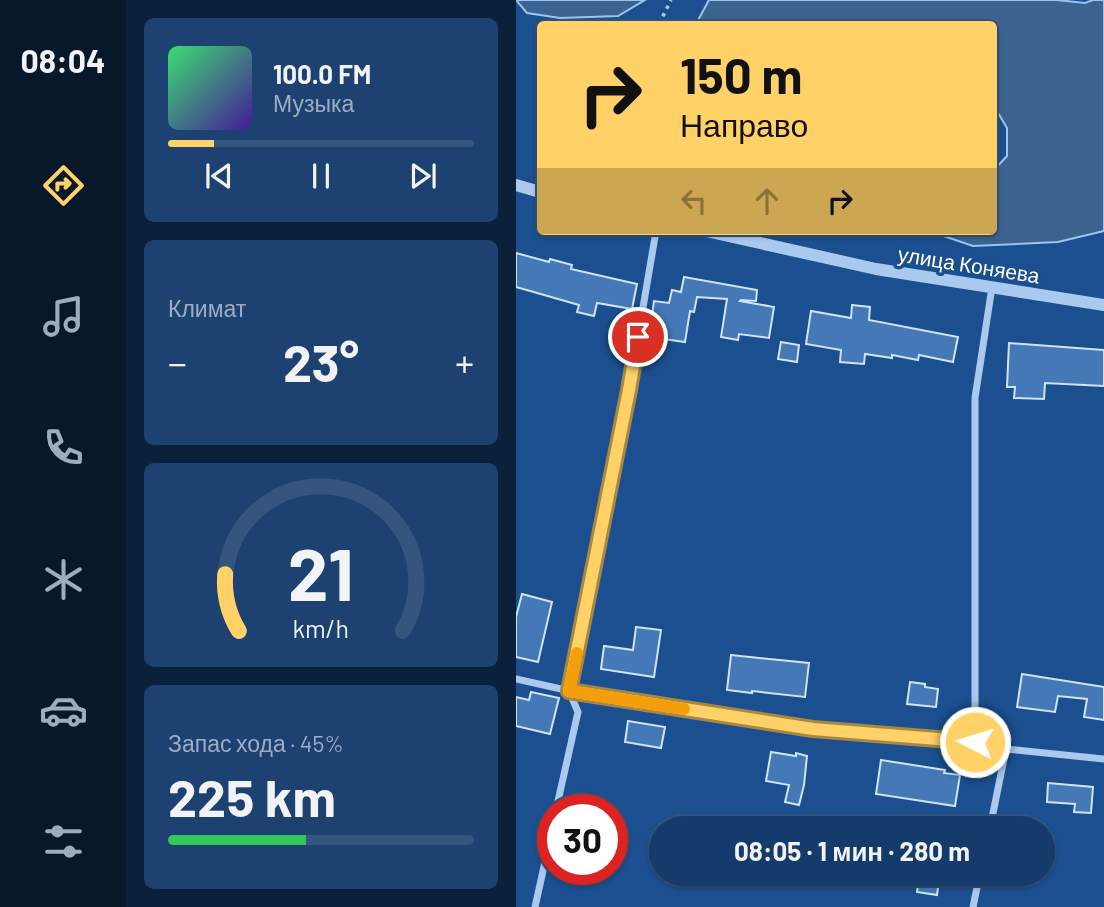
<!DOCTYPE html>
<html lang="ru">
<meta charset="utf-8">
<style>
:root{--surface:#143b6b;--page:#1d4271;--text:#f1f3f6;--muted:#9dadc1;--line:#33557e;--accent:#ffd166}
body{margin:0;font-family:Barlow,sans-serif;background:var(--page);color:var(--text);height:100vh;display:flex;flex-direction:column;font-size:26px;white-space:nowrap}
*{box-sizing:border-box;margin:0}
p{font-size:23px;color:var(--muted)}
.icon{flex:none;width:38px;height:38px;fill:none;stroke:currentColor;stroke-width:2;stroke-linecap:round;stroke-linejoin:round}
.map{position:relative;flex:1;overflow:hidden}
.side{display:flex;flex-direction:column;gap:18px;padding:18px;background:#0b203b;width:390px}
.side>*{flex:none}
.guide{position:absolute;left:21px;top:21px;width:460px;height:214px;border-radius:7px;box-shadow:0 2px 5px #0004,0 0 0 2px var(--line);background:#ffd166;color:#111;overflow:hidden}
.speed{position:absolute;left:21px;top:794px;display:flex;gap:14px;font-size:35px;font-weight:700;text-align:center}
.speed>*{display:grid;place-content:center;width:91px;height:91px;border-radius:50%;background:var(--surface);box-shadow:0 2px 5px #0004,0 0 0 2px var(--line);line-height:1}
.speed .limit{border:10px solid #d22;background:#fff;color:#111}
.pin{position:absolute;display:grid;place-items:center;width:60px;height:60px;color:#fff;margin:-30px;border:4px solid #fff;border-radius:50%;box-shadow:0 2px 7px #0007}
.me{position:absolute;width:77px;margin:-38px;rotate:275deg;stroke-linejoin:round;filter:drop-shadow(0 0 5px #0008)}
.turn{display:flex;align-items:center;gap:24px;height:147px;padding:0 28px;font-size:32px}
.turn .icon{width:91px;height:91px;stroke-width:2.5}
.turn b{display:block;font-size:49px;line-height:60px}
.lanes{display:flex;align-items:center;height:66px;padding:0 28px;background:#0003;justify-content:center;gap:35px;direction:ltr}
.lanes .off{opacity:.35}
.big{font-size:52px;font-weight:700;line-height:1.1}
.side .tile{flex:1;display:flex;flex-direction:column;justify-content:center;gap:10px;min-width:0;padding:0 24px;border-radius:10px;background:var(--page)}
.side .dial{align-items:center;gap:0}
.dial svg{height:182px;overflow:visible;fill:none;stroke:var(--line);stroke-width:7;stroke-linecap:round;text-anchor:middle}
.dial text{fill:var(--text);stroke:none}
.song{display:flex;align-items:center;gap:21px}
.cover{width:84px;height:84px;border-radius:10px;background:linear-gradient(135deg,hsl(140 70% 55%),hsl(260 70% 35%))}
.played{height:7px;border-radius:4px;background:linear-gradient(90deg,var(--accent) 15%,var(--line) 15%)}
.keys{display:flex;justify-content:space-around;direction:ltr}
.heat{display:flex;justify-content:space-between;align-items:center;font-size:38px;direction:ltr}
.charge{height:10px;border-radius:5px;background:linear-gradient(90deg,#34c759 45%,var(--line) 0)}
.trip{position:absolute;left:133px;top:816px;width:406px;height:70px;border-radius:35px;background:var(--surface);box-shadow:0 2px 5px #0004,0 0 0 2px var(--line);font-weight:700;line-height:70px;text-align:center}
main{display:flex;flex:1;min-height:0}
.tab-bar{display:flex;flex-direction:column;width:126px;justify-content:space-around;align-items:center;background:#08182b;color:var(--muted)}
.tab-bar .icon{width:49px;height:49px}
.tab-bar .selected{color:var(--accent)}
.tab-bar b{font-size:32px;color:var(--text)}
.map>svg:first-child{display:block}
.water{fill:#3c6290;stroke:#9cc4f0;stroke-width:2}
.building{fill:#4478b7;stroke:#cfe3fa;stroke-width:2}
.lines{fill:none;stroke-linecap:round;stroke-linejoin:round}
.path{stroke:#a9c9ee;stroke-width:3.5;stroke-dasharray:3.5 5;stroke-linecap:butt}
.minor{stroke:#a9c9ee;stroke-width:7}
.tertiary{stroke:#a9c9ee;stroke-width:12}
.route-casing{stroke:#a68842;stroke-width:18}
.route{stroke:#ffd166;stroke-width:12}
.slow{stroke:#f59e0b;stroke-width:12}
.labels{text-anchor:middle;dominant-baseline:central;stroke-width:7;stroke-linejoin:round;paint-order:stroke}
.street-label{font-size:21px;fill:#fff;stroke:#1b4f8f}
</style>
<main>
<nav class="tab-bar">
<b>08:04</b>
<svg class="icon selected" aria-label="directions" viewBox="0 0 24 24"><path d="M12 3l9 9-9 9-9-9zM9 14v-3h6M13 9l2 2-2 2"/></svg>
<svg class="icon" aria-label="music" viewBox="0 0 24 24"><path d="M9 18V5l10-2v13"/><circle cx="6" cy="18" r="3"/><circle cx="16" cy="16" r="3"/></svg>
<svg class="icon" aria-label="phone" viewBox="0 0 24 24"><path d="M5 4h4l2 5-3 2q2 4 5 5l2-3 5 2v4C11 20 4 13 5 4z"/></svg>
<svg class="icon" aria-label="climate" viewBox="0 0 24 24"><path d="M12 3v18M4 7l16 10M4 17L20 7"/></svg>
<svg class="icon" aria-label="car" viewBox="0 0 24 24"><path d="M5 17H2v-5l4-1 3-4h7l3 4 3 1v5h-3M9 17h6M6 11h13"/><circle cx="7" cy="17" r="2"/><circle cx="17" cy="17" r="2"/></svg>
<svg class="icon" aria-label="filters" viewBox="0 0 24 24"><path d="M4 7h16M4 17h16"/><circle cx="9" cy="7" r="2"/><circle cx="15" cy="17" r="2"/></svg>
</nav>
<section class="side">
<div class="tile">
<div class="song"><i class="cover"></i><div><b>100.0 FM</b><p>Музыка</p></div></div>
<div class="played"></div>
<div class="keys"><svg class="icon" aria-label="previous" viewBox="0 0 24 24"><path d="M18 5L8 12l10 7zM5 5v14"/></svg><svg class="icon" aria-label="pause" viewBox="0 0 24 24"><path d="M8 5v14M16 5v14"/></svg><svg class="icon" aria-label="next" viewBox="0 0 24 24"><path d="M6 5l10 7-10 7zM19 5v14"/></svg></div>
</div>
<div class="tile"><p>Климат</p>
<div class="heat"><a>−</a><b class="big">23°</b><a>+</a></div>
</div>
<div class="tile dial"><svg viewBox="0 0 100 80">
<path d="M14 69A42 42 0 1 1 86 69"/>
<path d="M14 69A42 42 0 0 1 8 44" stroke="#ffd166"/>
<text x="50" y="56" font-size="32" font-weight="700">21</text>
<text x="50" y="72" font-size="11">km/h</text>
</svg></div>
<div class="tile"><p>Запас хода · 45%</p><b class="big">225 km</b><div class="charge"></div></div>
</section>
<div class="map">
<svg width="588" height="907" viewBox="0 0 588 907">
<rect width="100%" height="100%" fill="#1b4f8f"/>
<!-- water -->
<g class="water">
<path d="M0,0H129L102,16L44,18L11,13Z"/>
<path d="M193,0H541L569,3L577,0H588V231L542,242L457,246L413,231H478V170L491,156V128L481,111L478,110V24H180Z"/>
</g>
<!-- building -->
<g class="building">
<path d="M0,253L33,262L34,259L56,265L55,269L121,284L116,309L81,303L78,316L61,312L63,305L0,287Z"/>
<path d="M168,277L241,290L240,301L225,300L224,301L258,307L253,338L223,334L222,340L205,337L211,299L181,297L178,312L174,311L169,342L133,337L138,301L153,303L156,290L165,292Z"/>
<path d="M336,305L354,307L353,320L442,337L437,362L403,355L402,360L376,355V358L349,354L348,364L324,362L325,350L290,344L295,311L335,318Z"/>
<path d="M265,342L283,345L281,362L262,359Z"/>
<path d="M493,343L588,350V386L529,383L528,399L498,398L499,387H491Z"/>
<path d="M6,594L36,602L22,662L0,657V617Z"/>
<path d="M120,627L145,630L138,677L85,669L88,646L117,650Z"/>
<path d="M215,655L293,663L289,697L236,691V693L211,690Z"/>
<path d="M506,674L588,687V720L568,717L571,699L542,696L539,712L501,707Z"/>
<path d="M394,682L409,684V687L422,689L420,707L391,704Z"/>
<path d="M15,692L43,698L34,734L0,726V697L13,700Z"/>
<path d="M112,721L149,727L145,748L109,742Z"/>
<path d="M255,752L280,756V753L291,756L288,785L283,805L269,802L273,785L250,781Z"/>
<path d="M365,760L429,770L428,773L444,775L439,806L360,794Z"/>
<path d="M532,783L577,787L575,813L558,812L559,804L531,802Z"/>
<path d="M404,873H424L421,895L401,892Z"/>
</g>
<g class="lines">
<!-- path -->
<path class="path" d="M143,24L155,0"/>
<!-- minor -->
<g class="minor">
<path d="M0,679L63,693L297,729L459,742L490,749L588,759"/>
<path d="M459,742V398L476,287"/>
<path d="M40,810L62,712L53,691L113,390L140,231"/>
<path d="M474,828L490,749"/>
<path d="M19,907L37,826"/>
<path d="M457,907L464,873"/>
</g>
<!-- tertiary -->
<g class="tertiary">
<path d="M0,185L24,192"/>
<path d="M190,231L360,269L588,305"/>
</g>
</g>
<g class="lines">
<defs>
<path id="route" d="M122,337L113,390L53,691L297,729L459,742"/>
</defs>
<!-- route casing -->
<use href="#route" class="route-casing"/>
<!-- route -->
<use href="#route" class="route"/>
<!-- slow -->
<path class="slow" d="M61,653L53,691L168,709"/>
</g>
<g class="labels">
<!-- street labels -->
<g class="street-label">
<text transform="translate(453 264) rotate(9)">улица Коняева</text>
</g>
</g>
</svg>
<div class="speed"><div class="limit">30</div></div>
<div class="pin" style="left:122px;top:337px;background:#d93025"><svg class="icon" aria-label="arrive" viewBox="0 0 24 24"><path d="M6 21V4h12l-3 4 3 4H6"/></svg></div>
<svg class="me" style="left:459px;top:742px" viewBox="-20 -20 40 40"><circle r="17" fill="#ffd166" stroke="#fff" stroke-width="3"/><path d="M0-11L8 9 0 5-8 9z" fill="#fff"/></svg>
<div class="trip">08:05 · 1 мин · 280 m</div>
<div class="guide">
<div class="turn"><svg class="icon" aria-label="right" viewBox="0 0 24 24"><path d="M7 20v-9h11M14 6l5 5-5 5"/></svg><div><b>150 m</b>Направо</div></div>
<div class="lanes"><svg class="icon off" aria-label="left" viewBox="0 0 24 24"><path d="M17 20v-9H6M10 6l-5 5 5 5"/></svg><svg class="icon off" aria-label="ahead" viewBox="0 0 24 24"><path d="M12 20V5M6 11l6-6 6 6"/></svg><svg class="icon" aria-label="right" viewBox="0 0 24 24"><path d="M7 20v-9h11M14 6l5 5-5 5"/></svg></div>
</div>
</div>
</main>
